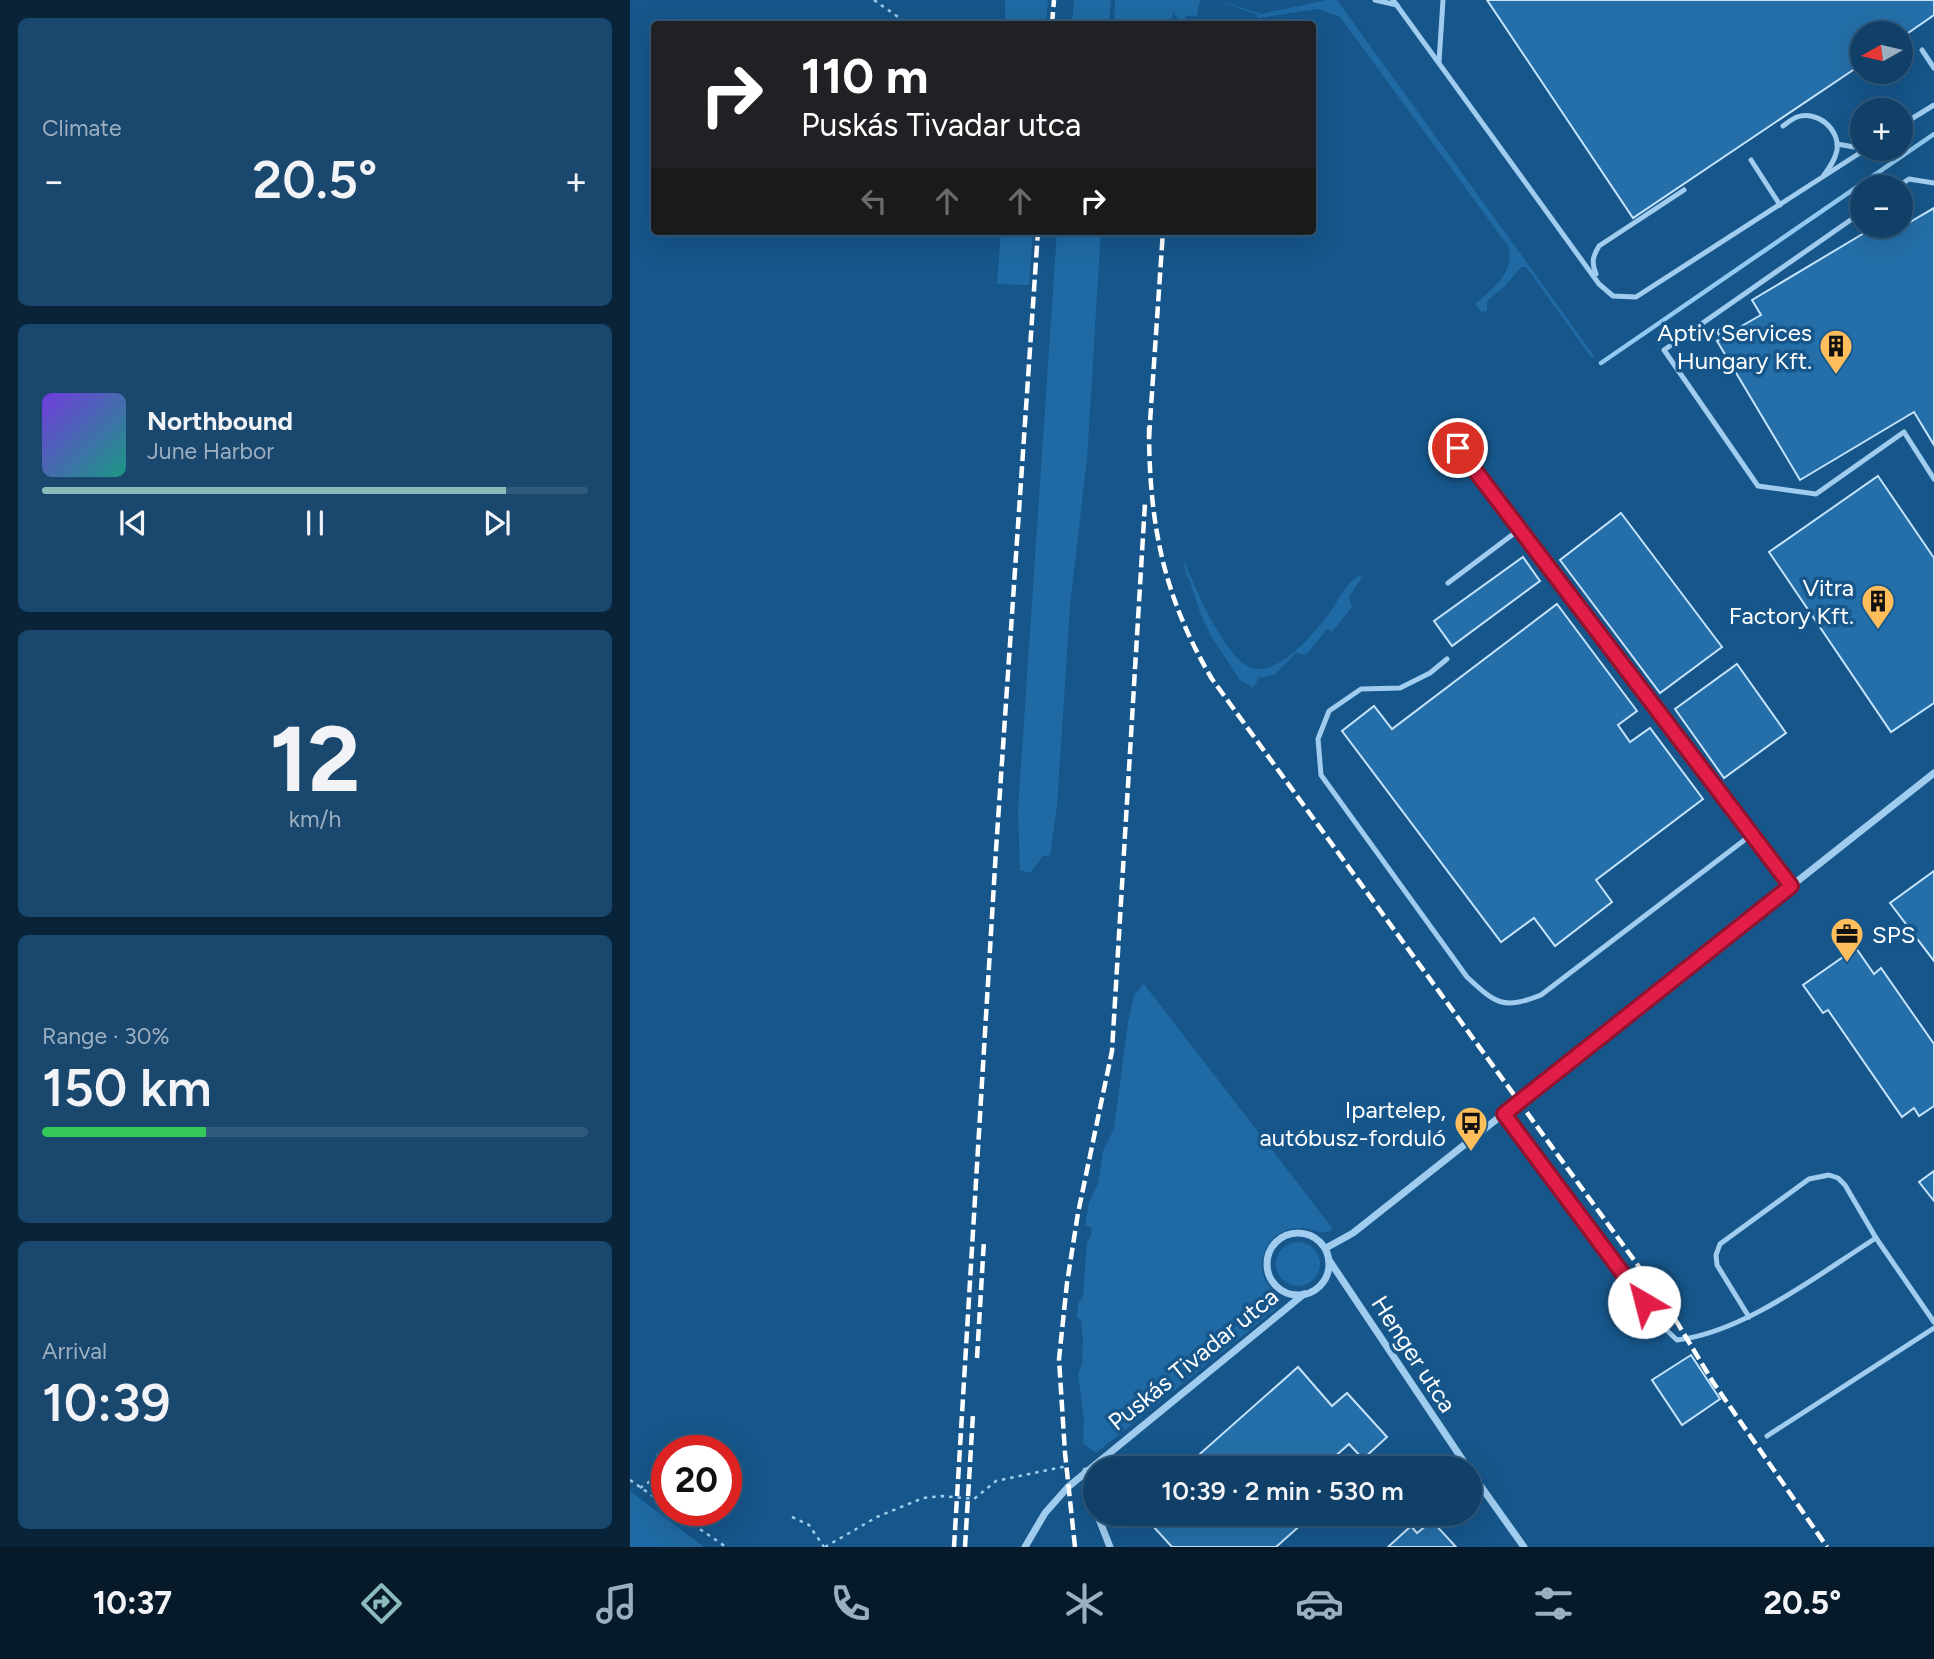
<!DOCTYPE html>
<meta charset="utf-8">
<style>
:root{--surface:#104068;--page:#19476e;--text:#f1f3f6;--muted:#9cafc0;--line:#30597c;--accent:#8bbbb9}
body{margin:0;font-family:Figtree,sans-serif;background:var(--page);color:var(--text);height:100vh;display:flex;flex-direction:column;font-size:26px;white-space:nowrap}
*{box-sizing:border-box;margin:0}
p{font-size:23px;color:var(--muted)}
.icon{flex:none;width:38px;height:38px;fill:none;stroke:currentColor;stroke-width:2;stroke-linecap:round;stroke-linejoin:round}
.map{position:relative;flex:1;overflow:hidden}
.drawer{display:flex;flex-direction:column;gap:18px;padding:18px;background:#092339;width:630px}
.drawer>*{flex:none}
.hud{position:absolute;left:21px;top:21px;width:665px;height:214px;border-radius:7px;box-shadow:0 7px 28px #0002,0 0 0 2px var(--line);background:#202124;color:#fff;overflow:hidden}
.needle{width:46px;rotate:262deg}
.controls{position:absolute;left:1220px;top:21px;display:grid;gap:14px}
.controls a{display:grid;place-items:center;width:63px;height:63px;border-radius:50%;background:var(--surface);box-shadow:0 7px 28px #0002,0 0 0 2px var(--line);font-size:35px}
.speed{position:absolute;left:21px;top:1435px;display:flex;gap:14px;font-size:35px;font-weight:700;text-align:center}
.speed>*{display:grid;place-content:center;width:91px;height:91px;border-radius:50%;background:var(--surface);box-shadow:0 7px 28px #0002,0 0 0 2px var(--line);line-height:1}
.speed .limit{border:10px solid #d22;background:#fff;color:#111}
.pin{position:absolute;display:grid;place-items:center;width:60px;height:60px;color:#fff;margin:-30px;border:4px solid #fff;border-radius:50%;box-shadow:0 2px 7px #0007}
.me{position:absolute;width:77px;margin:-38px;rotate:323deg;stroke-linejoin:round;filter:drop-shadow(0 0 5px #0008)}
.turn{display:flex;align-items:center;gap:24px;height:147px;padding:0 35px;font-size:32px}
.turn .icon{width:91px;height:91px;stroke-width:2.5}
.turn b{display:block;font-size:49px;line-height:60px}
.lanes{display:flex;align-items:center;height:66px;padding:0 35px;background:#0003;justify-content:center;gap:35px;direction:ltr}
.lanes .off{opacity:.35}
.big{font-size:52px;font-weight:600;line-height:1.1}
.drawer .tile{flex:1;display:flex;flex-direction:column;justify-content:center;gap:10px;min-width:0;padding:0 24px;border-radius:10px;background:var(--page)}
.drawer .dial{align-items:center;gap:0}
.dial b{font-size:91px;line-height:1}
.song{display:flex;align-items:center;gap:21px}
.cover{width:84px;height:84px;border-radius:10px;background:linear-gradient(135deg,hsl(260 70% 55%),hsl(170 70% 35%))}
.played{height:7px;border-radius:4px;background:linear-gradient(90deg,var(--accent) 85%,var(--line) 85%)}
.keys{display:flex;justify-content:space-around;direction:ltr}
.heat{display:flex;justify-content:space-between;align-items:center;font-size:38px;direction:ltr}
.charge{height:10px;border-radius:5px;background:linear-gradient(90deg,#34c759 30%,var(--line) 0)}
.trip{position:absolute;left:453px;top:1456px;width:399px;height:70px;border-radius:35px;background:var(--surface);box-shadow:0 7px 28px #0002,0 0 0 2px var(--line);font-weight:600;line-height:70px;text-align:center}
.tab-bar{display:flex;height:112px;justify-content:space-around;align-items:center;background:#061a2a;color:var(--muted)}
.tab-bar .icon{width:49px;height:49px}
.tab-bar .on{color:var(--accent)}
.tab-bar b{font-size:32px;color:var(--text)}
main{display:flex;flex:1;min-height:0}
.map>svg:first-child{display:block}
.green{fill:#1f6aa4}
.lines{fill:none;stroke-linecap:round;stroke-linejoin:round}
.stream{stroke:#91c9f1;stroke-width:4.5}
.building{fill:#246fa9;stroke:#c5e3fb;stroke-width:2}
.path{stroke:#9fccef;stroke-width:2.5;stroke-dasharray:3.5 5;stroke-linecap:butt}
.lane{stroke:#9fccef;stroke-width:5}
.street{stroke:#9fccef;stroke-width:7}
.rail{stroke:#fff;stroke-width:4.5;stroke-dasharray:12 5;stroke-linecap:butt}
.route-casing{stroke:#92132f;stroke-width:18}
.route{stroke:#e11d48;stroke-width:12}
.labels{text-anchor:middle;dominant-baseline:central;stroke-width:7;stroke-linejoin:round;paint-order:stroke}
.poi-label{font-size:24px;fill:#fff;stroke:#16568a;text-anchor:end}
.street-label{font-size:24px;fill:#fff;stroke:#16568a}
</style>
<main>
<section class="drawer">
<div class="tile"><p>Climate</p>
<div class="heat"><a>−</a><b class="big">20.5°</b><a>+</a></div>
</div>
<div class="tile">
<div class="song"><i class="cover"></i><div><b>Northbound</b><p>June Harbor</p></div></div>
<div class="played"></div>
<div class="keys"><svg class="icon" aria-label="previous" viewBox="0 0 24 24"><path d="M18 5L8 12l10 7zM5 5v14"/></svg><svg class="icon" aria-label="pause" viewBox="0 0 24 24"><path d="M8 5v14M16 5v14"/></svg><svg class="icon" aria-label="next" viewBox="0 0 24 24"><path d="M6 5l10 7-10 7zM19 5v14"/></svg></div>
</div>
<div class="tile dial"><b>12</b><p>km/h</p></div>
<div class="tile"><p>Range · 30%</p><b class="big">150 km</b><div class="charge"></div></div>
<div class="tile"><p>Arrival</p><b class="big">10:39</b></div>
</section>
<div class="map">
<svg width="1304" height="1547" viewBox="0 0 1304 1547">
<rect width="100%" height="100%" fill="#16568a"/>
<!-- green -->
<g class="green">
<path d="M375,0H418L416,24H375Z"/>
<path d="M444,0H481L479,24H442Z"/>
<path d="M485,0H570L567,16H556L554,24H551L543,11L542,24H484Z"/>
<path d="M588,0L631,14L697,0H707L965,357H961L896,267H891L874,287L857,301V311L852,312L845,304C863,289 886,271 878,246L710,17L688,9L628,18L627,15Z"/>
<path d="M371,231H403L399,285L367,284Z"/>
<path d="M427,231H471L457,458L440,607L427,806L420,855L413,856L400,873L390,870L388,810Z"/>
<path d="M553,558C563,583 599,671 629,669C655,668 680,637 696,618C707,604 713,586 728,576L732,577L719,597L722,607L702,632L697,629L676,655L666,653L644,675L629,678L623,688L610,680L581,636L571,615L559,579L556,575Z"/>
<path d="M514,984L703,1229C690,1236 685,1229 671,1228C646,1226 625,1252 634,1277C637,1286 645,1292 649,1300L647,1308L466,1453L453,1443L454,1421L448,1374L452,1364L453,1340L451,1320L447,1317L448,1304L453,1296L457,1242L462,1233L461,1227L455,1225L459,1202L468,1184L473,1151L484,1129L498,1022L504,995Z"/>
<circle cx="668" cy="1264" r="22"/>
<path d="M0,1491L74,1547H0Z"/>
</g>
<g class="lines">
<!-- stream -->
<path class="stream" d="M971,363L1304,134"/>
</g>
<!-- building -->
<g class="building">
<path d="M857,0H1304V15L1278,33H1232V64L1003,218Z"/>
<path d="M1304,208V445L1284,412L1170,480L1087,341L1091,339L1087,331L1097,325L1101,332L1131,315L1122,300L1246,226H1259L1263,232Z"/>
<path d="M1248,476L1304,558V703L1261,732L1139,552Z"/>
<path d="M991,513L1092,647L1030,693L930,560Z"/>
<path d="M893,557L910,581L822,646L804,621Z"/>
<path d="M927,604L1007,711L988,725L1000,742L1020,728L1073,799L966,880L982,902L925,946L904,918L871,942L712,731L744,706L762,729Z"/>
<path d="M1107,664L1156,733L1094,778L1045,709Z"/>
<path d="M1304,871V961L1260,903Z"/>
<path d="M1226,948L1244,974L1251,968L1304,1044V1106L1289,1116L1284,1108L1272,1117L1198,1010L1193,1013L1173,985Z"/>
<path d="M1304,1171V1201L1289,1182Z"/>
<path d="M1061,1355L1090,1399L1052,1425L1022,1380Z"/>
<path d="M668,1367L702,1406L717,1393L757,1437L733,1459L719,1444L692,1468H570L563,1460Z"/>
<path d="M535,1514H683L646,1547H542L522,1525Z"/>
<path d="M802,1521L826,1547H758L781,1526L787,1533Z"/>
</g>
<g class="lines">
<!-- path -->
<g class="path">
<path d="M244,0L278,24"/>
<path d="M27,1454L37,1465"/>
<path d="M0,1480L37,1506"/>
<path d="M10,1488L37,1470"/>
<path d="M42,1510L96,1547"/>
<path d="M162,1517L179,1525L194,1547"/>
<path d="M195,1547L247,1517L293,1498L312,1496L344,1499L366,1481L437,1466"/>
</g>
<!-- lane -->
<g class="lane">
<path d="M745,0L767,5"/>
<path d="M763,0L969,284L983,296L1006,297L1236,149"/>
<path d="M1292,50L1304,68"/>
<path d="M809,62L813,0"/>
<path d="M1153,126C1157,123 1162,119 1167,117C1187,110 1210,129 1207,150C1205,160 1200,167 1194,175"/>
<path d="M1270,126L1304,105"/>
<path d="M1207,144L1224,147L1232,146"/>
<path d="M1121,160L1150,205"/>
<path d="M1267,187L1279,179L1304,183"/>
<path d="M1232,212L1034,350L1128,486L1186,494L1274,432L1304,479"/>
<path d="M966,274C961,262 963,256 969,246L1054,190"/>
<path d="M813,428L1161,886"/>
<path d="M818,583L890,529"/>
<path d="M817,659L800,673L770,688L731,689L699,711L688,739L691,775L837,977C866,1004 873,1010 911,995L1121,835"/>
<path d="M874,1114L1029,1323L1047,1340C1115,1332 1189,1274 1246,1238L1215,1185L1208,1178L1199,1175L1179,1179L1090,1244L1086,1255L1087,1265L1119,1317"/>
<path d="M1246,1238L1304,1322"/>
<path d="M1137,1436L1304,1328"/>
</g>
<!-- street -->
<g class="street">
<circle cx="668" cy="1264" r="31"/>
<path d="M696,1248L723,1233L1304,773"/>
<path d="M699,1260L838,1468"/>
<path d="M456,1471L466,1510"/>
<path d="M840,1471L894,1547"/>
<path d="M467,1514L480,1547"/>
<path d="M395,1547L415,1513L438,1487L674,1294"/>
</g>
<!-- rail -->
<g class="rail">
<path d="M422,24L424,0"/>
<path d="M519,427C519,523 533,596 582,679L1012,1271L1045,1319L1083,1382L1197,1547"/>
<path d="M519,437L533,231"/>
<path d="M347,1358L354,1240"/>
<path d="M324,1547L366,850L408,231"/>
<path d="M335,1547L343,1414"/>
<path d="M445,1547L435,1453L429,1359L437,1283L448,1213L482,1051L515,503"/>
</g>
</g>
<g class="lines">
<defs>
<path id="route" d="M828,448L1161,886L874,1114L1014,1302"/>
</defs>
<!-- route casing -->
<use href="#route" class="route-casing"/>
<!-- route -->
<use href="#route" class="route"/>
</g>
<!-- icons -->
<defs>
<symbol id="building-pin" viewBox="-11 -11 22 30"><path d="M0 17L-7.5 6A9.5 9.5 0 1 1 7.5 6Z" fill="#ffbd5c" stroke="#16568a"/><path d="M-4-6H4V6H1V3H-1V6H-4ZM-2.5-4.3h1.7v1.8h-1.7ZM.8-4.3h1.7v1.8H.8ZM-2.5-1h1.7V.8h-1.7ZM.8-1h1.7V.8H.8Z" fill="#111"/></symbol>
<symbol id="office-pin" viewBox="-11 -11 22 30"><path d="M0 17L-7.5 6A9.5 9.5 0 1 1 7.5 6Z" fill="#ffbd5c" stroke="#16568a"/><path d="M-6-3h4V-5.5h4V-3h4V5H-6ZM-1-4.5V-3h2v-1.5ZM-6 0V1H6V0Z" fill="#111"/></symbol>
<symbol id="bus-pin" viewBox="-11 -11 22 30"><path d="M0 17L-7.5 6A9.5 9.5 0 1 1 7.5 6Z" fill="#ffbd5c" stroke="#16568a"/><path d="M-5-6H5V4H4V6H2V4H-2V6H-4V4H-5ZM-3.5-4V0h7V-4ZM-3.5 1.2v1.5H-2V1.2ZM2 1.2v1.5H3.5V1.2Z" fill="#111"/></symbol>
</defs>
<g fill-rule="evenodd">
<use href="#building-pin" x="1187" y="327" width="38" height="52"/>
<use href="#building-pin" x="1229" y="582" width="38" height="52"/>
<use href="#office-pin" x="1198" y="915" width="38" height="52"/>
<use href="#bus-pin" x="822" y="1104" width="38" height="52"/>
</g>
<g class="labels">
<!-- poi labels -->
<g class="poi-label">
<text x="1182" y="332">Aptiv Services<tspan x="1182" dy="28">Hungary Kft.</tspan></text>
<text x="1224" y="587">Vitra<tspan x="1224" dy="28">Factory Kft.</tspan></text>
<text x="1242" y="934" text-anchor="start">SPS</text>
<text x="816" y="1109">Ipartelep,<tspan x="816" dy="28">autóbusz-forduló</tspan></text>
</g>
<!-- street labels -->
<g class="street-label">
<text transform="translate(784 1354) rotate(57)">Henger utca</text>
<text transform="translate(563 1359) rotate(-39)">Puskás Tivadar utca</text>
</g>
</g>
</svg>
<div class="controls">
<a><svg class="needle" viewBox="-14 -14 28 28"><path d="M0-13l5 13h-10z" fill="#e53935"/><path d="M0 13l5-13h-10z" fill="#9cafc0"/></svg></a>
<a>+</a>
<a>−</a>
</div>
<div class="speed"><div class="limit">20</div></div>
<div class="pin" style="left:828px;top:448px;background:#d93025"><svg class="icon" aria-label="arrive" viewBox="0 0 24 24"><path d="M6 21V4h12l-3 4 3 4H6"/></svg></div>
<svg class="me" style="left:1014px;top:1302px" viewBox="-20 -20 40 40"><circle r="19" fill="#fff"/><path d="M0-13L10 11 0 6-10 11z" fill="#e11d48"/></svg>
<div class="trip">10:39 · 2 min · 530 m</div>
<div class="hud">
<div class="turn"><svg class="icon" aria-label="right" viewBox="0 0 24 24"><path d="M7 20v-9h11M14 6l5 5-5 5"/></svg><div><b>110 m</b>Puskás Tivadar utca</div></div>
<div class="lanes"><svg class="icon off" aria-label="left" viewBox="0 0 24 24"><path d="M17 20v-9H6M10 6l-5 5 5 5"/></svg><svg class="icon off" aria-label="ahead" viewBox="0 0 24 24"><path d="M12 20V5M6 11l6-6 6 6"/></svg><svg class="icon off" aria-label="ahead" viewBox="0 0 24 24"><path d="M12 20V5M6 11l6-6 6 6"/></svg><svg class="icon" aria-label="right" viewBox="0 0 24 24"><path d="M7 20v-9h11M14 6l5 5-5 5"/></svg></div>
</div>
</div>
</main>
<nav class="tab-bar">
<b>10:37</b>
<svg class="icon on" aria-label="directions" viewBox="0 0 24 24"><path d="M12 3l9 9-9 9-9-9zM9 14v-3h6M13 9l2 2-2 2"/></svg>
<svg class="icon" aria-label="music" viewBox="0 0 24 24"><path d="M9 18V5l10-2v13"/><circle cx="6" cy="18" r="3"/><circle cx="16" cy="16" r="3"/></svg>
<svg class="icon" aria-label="phone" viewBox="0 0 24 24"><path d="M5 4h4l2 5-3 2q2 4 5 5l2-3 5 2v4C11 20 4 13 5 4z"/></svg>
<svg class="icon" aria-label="climate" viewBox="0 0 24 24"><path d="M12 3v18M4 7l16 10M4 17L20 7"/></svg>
<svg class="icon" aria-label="car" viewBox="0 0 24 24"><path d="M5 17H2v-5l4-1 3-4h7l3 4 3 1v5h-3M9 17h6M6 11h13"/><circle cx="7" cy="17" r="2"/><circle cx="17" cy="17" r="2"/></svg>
<svg class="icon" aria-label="filters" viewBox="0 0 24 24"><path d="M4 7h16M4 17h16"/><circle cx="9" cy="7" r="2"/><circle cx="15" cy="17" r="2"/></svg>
<b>20.5°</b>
</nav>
